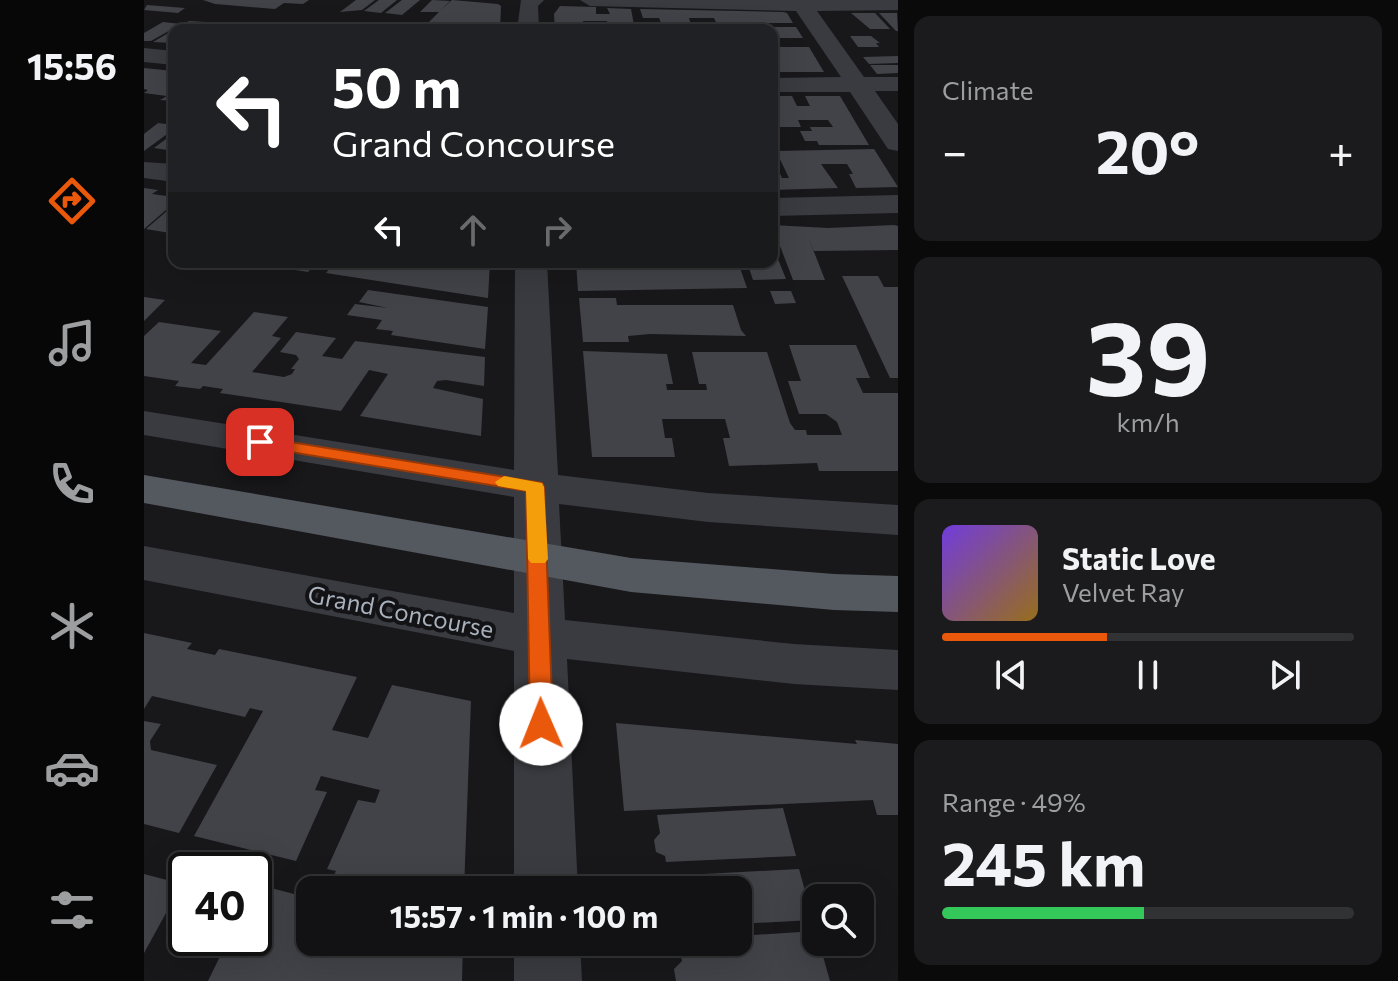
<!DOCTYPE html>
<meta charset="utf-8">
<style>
:root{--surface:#121214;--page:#1b1b1d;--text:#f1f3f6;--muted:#9c9ea0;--line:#313234;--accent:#ea580c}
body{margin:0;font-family:Commissioner,sans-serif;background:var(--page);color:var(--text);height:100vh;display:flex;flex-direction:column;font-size:30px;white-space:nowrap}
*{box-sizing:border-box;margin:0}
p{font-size:26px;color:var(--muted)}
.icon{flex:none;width:44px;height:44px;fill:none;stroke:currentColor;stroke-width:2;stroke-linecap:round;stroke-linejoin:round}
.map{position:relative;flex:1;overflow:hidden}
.drawer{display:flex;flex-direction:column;gap:16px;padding:16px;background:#0a0a0b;width:500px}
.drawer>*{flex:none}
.top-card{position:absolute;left:24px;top:24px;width:610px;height:244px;border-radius:16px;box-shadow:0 8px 32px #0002,0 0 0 2px var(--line);background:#202124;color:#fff;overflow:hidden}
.buttons{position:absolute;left:658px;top:884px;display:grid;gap:16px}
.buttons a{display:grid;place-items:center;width:72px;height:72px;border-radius:16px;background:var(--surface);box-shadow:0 8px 32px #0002,0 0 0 2px var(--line);font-size:40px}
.speed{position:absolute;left:24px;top:852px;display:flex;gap:16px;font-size:40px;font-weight:700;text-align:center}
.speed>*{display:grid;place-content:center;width:104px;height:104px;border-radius:50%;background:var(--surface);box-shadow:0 8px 32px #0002,0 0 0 2px var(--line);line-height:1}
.speed .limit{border:4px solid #111;border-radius:12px;background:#fff;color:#111}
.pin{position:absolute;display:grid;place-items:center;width:68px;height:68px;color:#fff;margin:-34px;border-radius:16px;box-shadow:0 4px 12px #0006}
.me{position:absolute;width:88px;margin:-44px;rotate:359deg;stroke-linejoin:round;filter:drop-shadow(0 0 6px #0008)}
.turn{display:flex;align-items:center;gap:28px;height:168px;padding:0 32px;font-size:36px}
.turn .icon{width:104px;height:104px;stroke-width:2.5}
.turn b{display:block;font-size:56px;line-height:68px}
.lanes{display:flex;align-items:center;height:76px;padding:0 32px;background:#0003;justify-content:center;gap:40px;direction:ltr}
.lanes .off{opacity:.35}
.big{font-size:60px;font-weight:700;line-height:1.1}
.drawer .tile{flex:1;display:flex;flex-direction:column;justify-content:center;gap:12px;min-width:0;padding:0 28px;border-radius:16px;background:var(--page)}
.drawer .dial{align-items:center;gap:0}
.dial b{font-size:104px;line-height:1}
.song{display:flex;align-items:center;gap:24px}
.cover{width:96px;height:96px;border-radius:12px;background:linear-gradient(135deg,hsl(260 70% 55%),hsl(40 70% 35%))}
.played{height:8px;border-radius:4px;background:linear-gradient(90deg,var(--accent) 40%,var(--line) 40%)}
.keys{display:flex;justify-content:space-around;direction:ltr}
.heat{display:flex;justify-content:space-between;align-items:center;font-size:44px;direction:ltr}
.charge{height:12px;border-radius:6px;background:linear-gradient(90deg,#34c759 49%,var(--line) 0)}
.trip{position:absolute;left:152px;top:876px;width:456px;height:80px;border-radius:16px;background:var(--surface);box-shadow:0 8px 32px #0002,0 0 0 2px var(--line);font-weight:700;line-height:80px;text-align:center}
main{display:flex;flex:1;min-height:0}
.tab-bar{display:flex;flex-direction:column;width:144px;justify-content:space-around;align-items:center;background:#070708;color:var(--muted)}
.tab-bar .icon{width:56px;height:56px}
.tab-bar .current{color:var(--accent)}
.tab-bar b{font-size:36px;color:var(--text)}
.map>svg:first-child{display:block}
.building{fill:#424348}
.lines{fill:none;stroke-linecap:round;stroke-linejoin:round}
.minor{fill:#393b40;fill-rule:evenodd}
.tertiary{fill:#393b40;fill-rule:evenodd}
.primary{fill:#54585f;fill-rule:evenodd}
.route{fill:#ea580c;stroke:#983908;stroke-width:2}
.slow{fill:#f59e0b}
.labels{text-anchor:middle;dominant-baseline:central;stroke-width:8;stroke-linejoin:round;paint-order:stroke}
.street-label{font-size:24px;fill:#a9b1bc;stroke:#131316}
</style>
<main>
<nav class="tab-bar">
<b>15:56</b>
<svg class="icon current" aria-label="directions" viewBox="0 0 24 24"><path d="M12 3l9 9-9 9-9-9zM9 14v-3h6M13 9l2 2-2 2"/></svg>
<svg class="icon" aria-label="music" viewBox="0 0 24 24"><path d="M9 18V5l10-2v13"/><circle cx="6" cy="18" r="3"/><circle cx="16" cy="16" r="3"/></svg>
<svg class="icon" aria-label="phone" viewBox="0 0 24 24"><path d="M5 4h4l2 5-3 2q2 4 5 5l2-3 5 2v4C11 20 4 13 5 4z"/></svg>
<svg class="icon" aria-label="climate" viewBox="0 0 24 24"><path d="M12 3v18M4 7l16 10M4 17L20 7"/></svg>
<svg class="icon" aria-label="car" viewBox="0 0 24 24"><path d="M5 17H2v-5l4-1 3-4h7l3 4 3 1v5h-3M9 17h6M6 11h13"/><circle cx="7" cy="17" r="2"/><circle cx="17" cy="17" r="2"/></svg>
<svg class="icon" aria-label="filters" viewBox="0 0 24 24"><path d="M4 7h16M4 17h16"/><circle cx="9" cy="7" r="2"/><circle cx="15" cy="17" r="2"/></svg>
</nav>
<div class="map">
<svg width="754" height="981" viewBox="0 0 754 981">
<rect width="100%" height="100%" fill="#18181b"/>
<!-- building -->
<g class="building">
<path d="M59,0H165L159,4L140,3L131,9L71,4Z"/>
<path d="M212,0H231L218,10L196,12Z"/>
<path d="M235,0H253L237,13L220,11Z"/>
<path d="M258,0H276L258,15L241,13Z"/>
<path d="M288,0L306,1L296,11L308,0L354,4L357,6L356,30H277L295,12H276Z"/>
<path d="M3,5L41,8L34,13L0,10Z"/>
<path d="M416,6L452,7V14H466L463,8L487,9L491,30H465L463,21H439L442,30H411L410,14Z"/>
<path d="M496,9L639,12L643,13L649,23H601L604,27H652L659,38H628V30H576L570,18H545L547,25H569L571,30H502L501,25H518L515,18H499Z"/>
<path d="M707,13H731L746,29H726Z"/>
<path d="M735,13H753L754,31H752Z"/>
<path d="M45,21L62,22L50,30H30L28,43L9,42Z"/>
<path d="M19,22L37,24L7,41H0V33Z"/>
<path d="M706,36H727L736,43H732L735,47H714Z"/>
<path d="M628,47H665L680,72H628Z"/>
<path d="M754,56V63L725,64L719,57Z"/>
<path d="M726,65H754V73L733,74Z"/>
<path d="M0,68L30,71V101L16,100L23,96L0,93L4,90L0,89Z"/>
<path d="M628,96H648L653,106H666L661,96H696L725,145H675L673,141H661L656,131H668L666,127H689L684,120H654L657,127H628Z"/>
<path d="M14,123L30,125V129L0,151V134Z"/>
<path d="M30,133V151L10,148Z"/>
<path d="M730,149L754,187L712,188L705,174H709L703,164H677L694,188L628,190V157L638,178H645L632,151Z"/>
<path d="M0,188L14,190L8,194L30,197V203L0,229Z"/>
<path d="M30,205V229L26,233L2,229Z"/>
<path d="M628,225L684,228L750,225L754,226V250L670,251L665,239L681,280H649Z"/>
<path d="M628,244L642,279L609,280L603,262H628Z"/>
<path d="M144,262H172L164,272L139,268Z"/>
<path d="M191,262H346L344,298L182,273Z"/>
<path d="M432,262L548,266L547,262H594L603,288L434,291Z"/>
<path d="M698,276H734L740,287H754V378H746Z"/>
<path d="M224,290L344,307L341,349L247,335L249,331L232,329L238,320L203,315L211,304L244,308L215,302Z"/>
<path d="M626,291H647L652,303L631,304Z"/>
<path d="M0,297L21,300L0,321Z"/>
<path d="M435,298H472L473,305H589L597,330L602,336L506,334L484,336L485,342H439Z"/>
<path d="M110,312L144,317L128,336L137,338L108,372L140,377L148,374L151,369H147L155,359L152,355L136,352L152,332L192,338L178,356L198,359L211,341L341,357L340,386L302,380L293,381L289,388L339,399L337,436L216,416L244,374L225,370L197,411L76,393L79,389L59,386L56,389L31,386L35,381L0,376V336L15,322L77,331L47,363L62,365Z"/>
<path d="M645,345H712L726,378H712L719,393H754V471H675L673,463L585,466L579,438H586L581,419H518L521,438H528L531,457H448L439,351L523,354L529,384H522L523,390H563L562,384H555L548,352H623L646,423L651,430H662L663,435H698L693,422L682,414H655L644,381H657Z"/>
<path d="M0,633L48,643L43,649L71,655L75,649L213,677L188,730L224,738L248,685L327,701L320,890H240L189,877L192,871L183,869L214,800L231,803L236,790L177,776L171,790L183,792L152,861L50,836L119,711L106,708L101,717L8,696L0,709Z"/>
<path d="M0,721L17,724L6,741L7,750L73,765L35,833L0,824Z"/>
<path d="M472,723L713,744L711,740L754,744V815H733L729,800L480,811Z"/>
<path d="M639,808L652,856L522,862L521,856L512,852L510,840L516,833L513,815Z"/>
<path d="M655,869L669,920L594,924V890H525L523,876Z"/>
<path d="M0,874L38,884L0,953Z"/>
<path d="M112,884L165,898L151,931L166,935V942H192L237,954L242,942H319L318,981H64L85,938H110Z"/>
<path d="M672,931V942H675L686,981H532L530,969L538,961L534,942H594V936Z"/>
</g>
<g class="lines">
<!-- minor -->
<g class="minor">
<path d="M436,0H754V10L673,11L720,77H754V91H731L754,124V151L744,149L706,92H628V78L697,77L652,11L446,6Z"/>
<path d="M0,48L30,51V65L0,62Z"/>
<path d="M0,162L30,164V182L0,178Z"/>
<path d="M754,195V213L628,216V198Z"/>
</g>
<!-- tertiary -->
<g class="tertiary">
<path d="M377,0H400L394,6L395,30H373Z"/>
<path d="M371,262H403L414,475L564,493L754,505V535L564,522L415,504L421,620L650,644L754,650V690L650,684L423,659L434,890H370V651L0,580V546L370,613V497L0,435V411L370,470Z"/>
<path d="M370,942H436L438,981H370Z"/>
</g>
<!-- primary -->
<path class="primary" d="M0,475L487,558L690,574L754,576V612L690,610L487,592L0,503Z"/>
</g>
<!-- route -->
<path class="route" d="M116,437L398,483L400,487L409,724L406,730L397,733L389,730L386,724L382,491L110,446L108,442Z"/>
<!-- slow -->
<path class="slow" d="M360,476L398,483L400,487L404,559L401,563H387L384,559L382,491L354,486L351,482Z"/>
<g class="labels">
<!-- street labels -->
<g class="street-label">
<text transform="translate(257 611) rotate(11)">Grand Concourse</text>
</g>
</g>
</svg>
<div class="buttons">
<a><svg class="icon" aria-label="search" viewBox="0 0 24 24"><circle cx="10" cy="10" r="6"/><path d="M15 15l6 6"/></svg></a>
</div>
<div class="speed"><div class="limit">40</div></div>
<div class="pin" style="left:116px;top:442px;background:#d93025"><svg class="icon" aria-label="arrive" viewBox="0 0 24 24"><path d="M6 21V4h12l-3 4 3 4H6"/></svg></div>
<svg class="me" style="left:397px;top:724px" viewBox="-20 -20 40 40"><circle r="19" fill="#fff"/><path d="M0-13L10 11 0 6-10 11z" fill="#ea580c"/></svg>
<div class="trip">15:57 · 1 min · 100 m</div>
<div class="top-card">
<div class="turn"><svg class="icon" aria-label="left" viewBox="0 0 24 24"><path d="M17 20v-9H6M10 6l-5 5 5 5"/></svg><div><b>50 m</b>Grand Concourse</div></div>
<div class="lanes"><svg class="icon" aria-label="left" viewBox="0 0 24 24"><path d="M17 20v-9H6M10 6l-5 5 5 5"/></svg><svg class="icon off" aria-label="ahead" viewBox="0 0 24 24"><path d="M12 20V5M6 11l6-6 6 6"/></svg><svg class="icon off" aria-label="right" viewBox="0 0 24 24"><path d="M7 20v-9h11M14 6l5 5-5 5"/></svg></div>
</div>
</div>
<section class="drawer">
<div class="tile"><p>Climate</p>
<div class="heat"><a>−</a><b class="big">20°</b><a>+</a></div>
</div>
<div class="tile dial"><b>39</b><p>km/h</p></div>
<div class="tile">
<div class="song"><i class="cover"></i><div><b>Static Love</b><p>Velvet Ray</p></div></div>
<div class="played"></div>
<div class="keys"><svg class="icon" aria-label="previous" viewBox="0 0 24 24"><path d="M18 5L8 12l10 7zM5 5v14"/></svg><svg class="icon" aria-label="pause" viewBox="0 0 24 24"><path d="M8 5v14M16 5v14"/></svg><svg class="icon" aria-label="next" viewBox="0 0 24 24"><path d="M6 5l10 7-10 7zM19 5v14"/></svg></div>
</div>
<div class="tile"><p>Range · 49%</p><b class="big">245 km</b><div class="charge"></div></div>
</section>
</main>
